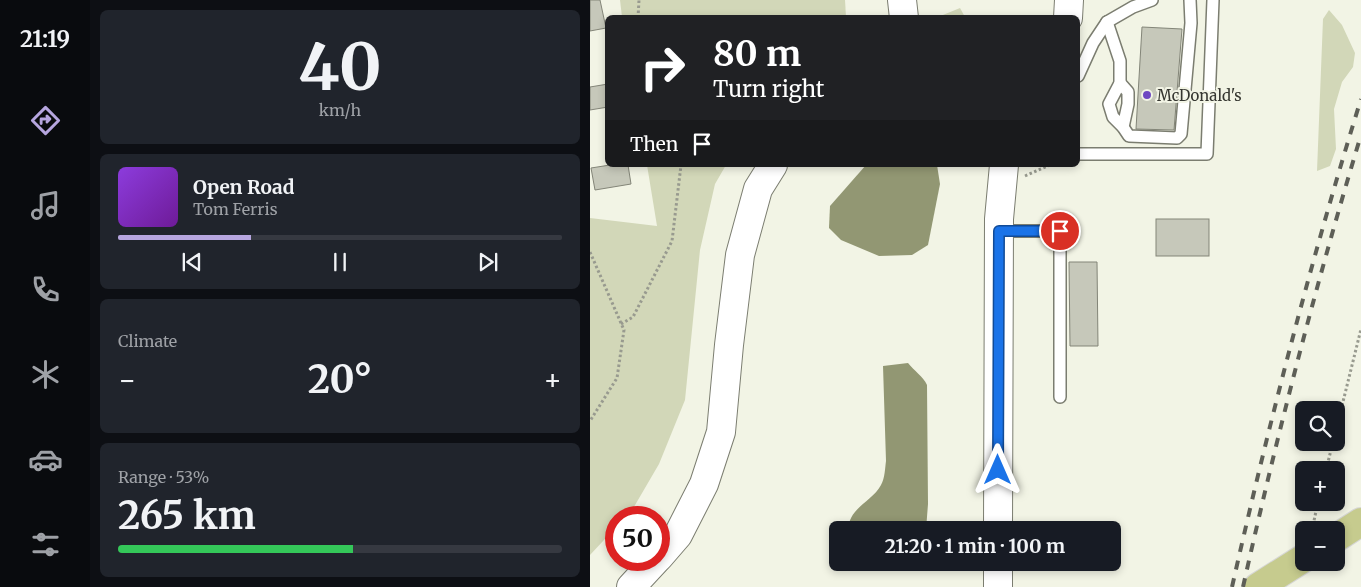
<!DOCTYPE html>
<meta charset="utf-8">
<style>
:root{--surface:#171b24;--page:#20242c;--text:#f1f3f6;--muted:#9ea1a6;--line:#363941;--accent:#b6a6df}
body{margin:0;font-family:Merriweather,serif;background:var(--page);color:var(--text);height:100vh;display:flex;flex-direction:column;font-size:19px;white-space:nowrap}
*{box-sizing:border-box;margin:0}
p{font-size:16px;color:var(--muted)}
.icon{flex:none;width:28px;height:28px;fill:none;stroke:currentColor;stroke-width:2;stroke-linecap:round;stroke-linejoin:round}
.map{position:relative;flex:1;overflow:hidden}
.panel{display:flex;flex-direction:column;gap:10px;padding:10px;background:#0d0f14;width:500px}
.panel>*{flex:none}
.top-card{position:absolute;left:15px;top:15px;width:475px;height:152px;border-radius:8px;box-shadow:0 2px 8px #0003;background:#202124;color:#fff;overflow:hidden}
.tools{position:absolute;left:705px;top:401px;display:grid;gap:10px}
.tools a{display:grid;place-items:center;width:50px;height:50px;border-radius:8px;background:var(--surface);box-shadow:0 2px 8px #0003;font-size:25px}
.speed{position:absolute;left:15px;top:506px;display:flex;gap:10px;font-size:25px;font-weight:700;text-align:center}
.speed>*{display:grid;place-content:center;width:65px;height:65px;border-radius:50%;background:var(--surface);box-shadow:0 2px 8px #0003;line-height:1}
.speed .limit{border:8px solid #d22;background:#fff;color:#111}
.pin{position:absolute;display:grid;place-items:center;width:42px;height:42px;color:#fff;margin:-21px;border:2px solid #fff;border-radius:50%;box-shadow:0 1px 5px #0007}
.me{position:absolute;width:55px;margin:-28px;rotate:0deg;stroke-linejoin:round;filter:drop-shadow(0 0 4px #0008)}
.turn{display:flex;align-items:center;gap:18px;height:105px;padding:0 25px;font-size:22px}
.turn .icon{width:65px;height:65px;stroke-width:2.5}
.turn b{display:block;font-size:35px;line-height:42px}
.then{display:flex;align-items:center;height:48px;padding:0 25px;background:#0003;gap:10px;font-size:19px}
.big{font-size:38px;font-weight:700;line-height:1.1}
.panel .widget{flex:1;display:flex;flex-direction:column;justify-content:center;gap:8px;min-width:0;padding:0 18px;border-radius:8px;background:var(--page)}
.panel .dial{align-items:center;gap:0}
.dial b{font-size:65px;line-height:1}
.song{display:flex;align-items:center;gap:15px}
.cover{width:60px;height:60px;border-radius:8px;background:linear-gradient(135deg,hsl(270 70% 55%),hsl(280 70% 35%))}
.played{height:5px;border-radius:2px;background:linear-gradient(90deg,var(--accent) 30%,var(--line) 30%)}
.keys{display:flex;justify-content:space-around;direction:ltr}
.heat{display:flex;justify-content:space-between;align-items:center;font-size:28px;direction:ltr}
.charge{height:8px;border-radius:4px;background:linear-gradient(90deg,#34c759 53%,var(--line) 0)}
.trip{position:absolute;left:239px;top:521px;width:292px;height:50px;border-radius:8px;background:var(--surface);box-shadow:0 2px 8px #0003;font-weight:700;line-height:50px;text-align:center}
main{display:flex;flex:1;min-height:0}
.dock{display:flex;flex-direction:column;width:90px;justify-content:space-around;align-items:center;background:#090b0e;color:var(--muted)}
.dock .icon{width:35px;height:35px}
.dock .on{color:var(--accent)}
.dock b{font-size:22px;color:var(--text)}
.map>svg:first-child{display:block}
.green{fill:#d2d7b8}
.water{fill:#929773}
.building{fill:#c6c8ba;stroke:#838578}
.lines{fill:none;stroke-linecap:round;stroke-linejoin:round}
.service-casing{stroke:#7b7d70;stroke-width:14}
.secondary-casing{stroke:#7b7d70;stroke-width:30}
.primary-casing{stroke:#d7d7d6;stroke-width:30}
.path{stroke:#989a8f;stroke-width:3;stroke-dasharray:2.5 2.5;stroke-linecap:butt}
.service{stroke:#fff;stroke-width:11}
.secondary{stroke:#fff;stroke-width:28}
.primary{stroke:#c6cb8e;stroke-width:28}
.rail{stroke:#5e5f57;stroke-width:4;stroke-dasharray:9 9;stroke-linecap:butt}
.route-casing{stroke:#114b97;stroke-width:12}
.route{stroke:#1a73e8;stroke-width:9}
.poi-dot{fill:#6f49c2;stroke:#f2f4e5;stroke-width:2}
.labels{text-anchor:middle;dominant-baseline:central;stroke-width:4;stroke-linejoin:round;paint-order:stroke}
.poi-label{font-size:15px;fill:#353630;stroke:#f2f4e5;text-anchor:start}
</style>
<main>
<nav class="dock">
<b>21:19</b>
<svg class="icon on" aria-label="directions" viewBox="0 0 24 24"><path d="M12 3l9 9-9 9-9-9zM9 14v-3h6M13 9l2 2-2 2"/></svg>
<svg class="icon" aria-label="music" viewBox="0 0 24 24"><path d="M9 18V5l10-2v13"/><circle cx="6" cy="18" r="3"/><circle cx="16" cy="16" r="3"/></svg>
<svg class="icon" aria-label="phone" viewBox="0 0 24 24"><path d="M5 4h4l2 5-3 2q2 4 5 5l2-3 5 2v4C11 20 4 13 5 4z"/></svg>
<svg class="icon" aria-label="climate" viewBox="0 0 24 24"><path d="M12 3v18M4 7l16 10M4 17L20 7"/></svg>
<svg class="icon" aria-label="car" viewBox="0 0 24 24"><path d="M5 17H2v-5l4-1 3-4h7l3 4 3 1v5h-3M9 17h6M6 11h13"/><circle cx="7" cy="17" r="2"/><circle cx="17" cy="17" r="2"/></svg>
<svg class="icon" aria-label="filters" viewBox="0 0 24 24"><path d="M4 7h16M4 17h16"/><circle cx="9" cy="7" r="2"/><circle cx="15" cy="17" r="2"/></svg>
</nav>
<section class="panel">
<div class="widget dial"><b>40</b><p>km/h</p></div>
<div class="widget">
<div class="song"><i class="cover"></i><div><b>Open Road</b><p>Tom Ferris</p></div></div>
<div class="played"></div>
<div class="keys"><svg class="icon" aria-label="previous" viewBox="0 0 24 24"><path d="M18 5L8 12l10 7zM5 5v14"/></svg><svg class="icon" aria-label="pause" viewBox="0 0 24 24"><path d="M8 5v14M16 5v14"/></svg><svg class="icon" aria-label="next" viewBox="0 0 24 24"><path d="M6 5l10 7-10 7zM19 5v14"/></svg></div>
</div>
<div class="widget"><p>Climate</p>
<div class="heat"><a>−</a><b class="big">20°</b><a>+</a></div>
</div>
<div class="widget"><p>Range · 53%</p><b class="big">265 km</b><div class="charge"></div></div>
</section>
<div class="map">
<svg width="771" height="587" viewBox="0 0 771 587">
<rect width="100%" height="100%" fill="#f2f4e5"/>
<!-- green -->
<g class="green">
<path d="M30,0H255L256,17H32Z"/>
<path d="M370,8L375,17H348Z"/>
<path d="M739,10L752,25L765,53L763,67L752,82L744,109L746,149L740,166L727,171L733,19Z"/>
<path d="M57,165H136L125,184L110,250L95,400L69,464L41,512L36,517L26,518V527L0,555V218L67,226Z"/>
</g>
<!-- water -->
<g class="water">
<path d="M276,165H347L350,184L338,245L322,255L289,256L251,240L239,228L240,206Z"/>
<path d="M318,363C324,371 333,376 337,385L338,504L336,530H258C259,507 282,502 291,485C295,478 295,468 296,461L293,366Z"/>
</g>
<!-- building -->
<g class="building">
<path d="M0,0H10L16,28L0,31Z"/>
<path d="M552,27L592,29L584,130L546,129Z"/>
<path d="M18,84V107L0,110V87Z"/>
<path d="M20,165H38L41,184L5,190L1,168Z"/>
<rect x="566" y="219" width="53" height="37"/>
<path d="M479,262H507L508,346H480Z"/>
</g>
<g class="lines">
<defs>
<g id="service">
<path d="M517,22L530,61V83L519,104L523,117L533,127L539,136L587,138L591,134L601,23L600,0"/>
<path d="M488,76L503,43L517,22L543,7L562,0"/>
<path d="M530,83L538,92V104L533,127"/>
<path d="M488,154H617L623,0"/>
<path d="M409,231H470V397"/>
</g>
<g id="secondary">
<path d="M312,0L314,18"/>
<path d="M478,18L479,0"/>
<path d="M408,530L409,219L414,165"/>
<path d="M69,557L88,535L114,484L131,432L139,345L150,255L168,189L183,165"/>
<path d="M41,587L66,560"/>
<path d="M408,587V562"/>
</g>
<g id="primary">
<path d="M746,538L771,522"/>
<path d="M668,587L714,558"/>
</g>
</defs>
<!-- service casing -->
<use href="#service" class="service-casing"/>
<!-- secondary casing -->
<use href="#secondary" class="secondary-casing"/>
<!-- primary casing -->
<use href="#primary" class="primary-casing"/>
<!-- path -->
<g class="path">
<path d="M48,18L49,0"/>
<path d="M435,176L460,165"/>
<path d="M0,252L34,330L27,378L0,421"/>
<path d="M31,324L43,317L82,241L91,165"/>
<path d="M746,430L771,329"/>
<path d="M736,470L743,442"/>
<path d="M722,530L728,502"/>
</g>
<!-- service -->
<use href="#service" class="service"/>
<!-- secondary -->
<use href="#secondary" class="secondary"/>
<!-- primary -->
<use href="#primary" class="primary"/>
<!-- rail -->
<g class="rail">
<path d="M642,587C679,423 721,260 771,99"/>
<path d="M653,587C687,435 726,284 771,135"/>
</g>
</g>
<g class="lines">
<defs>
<path id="route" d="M408,470L409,231H470"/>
</defs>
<!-- route casing -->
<use href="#route" class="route-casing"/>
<!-- route -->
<use href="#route" class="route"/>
</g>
<!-- markers -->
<circle class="poi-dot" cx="557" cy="95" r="5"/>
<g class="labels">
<!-- poi labels -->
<g class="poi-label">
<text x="567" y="95">McDonald's</text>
</g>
</g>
</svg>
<div class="tools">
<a><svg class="icon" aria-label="search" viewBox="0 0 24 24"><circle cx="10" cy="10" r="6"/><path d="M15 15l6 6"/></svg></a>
<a>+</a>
<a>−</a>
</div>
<div class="speed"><div class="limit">50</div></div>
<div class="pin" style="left:470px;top:231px;background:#d93025"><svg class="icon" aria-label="arrive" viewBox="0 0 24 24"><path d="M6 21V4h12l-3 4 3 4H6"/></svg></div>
<svg class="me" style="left:408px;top:470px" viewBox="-20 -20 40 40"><path d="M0-17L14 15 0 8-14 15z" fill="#1a73e8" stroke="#fff" stroke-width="4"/></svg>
<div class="trip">21:20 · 1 min · 100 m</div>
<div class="top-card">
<div class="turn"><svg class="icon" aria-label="right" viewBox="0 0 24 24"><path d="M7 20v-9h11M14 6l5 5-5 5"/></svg><div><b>80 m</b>Turn right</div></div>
<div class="then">Then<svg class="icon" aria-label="arrive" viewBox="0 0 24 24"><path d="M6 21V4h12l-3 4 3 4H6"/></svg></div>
</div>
</div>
</main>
